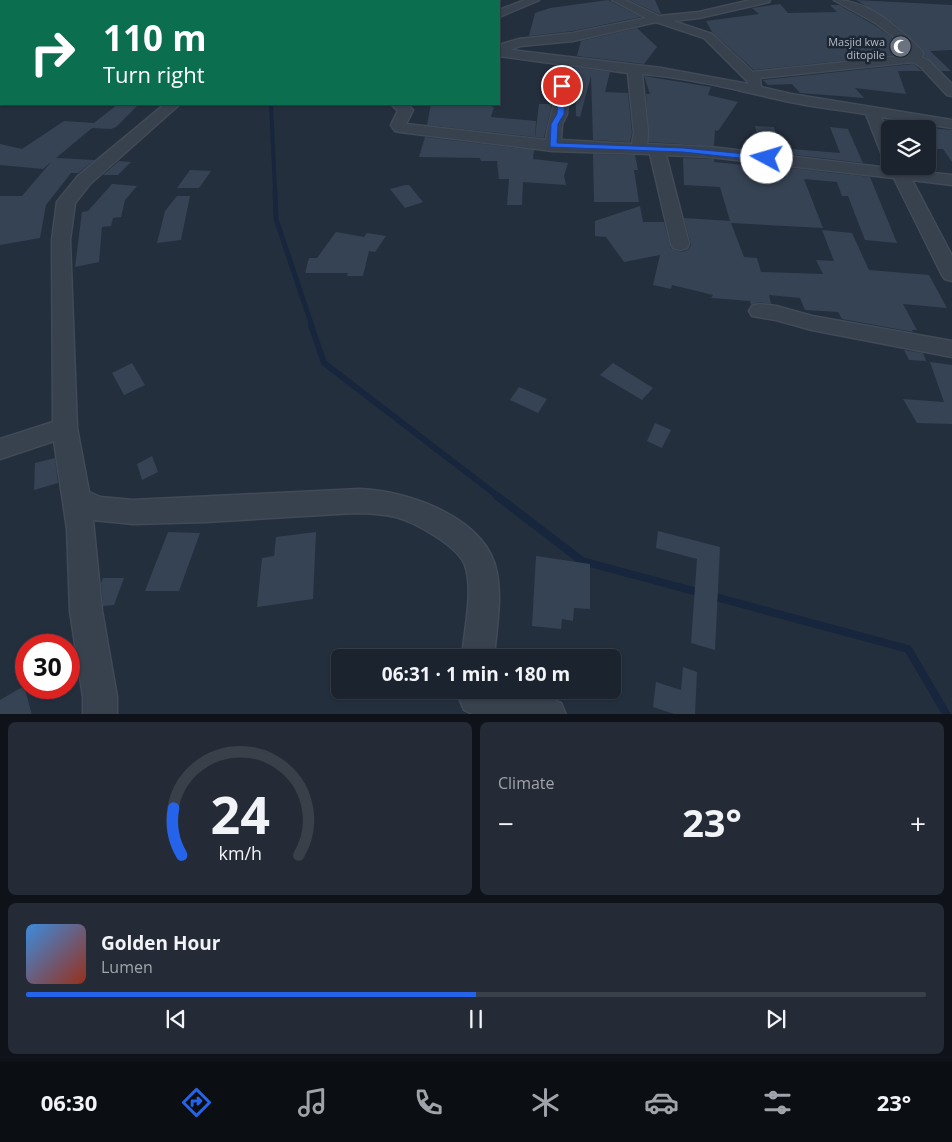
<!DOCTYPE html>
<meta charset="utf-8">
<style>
:root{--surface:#1b232e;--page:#242b36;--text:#f1f3f6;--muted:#a0a4aa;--line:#39404a;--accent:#2563eb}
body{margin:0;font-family:"Open Sans",sans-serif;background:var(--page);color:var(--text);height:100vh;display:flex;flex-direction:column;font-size:19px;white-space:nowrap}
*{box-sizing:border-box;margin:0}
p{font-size:16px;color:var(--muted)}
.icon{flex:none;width:28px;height:28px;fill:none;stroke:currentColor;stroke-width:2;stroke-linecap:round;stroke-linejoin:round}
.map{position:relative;height:714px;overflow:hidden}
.drawer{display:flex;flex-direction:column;gap:8px;padding:8px;background:#0f1319;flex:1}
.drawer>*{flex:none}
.top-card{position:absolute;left:0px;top:0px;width:500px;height:105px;box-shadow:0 1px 4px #0004,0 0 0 1px var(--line);background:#0b6e4f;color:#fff;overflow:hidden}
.fabs{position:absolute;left:881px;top:120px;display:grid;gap:10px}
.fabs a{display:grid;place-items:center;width:55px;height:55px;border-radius:8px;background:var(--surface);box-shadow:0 1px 4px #0004,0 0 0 1px var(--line);font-size:25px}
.speed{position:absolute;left:15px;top:634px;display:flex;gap:10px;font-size:25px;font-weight:700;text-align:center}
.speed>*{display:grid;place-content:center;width:65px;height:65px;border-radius:50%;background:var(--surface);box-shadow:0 1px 4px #0004,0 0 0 1px var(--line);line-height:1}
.speed .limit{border:8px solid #d22;background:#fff;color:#111}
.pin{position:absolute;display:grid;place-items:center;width:42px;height:42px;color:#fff;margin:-21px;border:2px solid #fff;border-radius:50%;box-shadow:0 1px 5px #0007}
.me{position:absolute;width:55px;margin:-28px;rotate:276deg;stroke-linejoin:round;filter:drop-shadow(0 0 4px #0008)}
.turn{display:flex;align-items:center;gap:18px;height:105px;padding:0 20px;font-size:22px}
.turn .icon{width:65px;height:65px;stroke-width:2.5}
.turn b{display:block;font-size:35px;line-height:42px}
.big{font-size:38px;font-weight:700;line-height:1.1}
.drawer .widget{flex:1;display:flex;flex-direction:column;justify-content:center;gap:8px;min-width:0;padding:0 18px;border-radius:8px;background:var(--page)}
.drawer .dial{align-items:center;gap:0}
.dial svg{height:130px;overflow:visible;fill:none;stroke:var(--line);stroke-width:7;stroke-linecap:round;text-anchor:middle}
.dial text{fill:var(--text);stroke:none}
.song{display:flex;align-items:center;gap:15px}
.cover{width:60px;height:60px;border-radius:8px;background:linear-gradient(135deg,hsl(210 70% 55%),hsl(10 70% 35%))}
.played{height:5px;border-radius:2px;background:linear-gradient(90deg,var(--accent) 50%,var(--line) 50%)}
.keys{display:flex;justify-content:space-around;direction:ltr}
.heat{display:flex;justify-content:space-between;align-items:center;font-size:28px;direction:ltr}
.drawer .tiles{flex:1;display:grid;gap:8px;grid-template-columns:1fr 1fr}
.widget:last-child{grid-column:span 2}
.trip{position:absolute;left:331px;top:649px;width:290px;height:50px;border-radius:8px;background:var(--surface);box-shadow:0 1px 4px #0004,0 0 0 1px var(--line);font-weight:700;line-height:50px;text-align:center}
.dock{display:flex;height:80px;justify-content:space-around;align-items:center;background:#0b0e12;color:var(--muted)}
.dock .icon{width:35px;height:35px}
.dock .on{color:var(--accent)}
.dock b{font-size:22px;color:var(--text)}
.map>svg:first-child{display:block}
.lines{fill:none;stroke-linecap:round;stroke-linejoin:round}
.stream-far4{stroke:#17263c;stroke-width:3}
.stream-far3{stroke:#17263c;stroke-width:4}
.stream-far2{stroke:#17263c;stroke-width:5}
.stream-far1{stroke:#17263c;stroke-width:6}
.stream{stroke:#17263c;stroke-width:8}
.building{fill:#364354}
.street-casing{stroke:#414a57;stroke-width:3}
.street{fill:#38414e;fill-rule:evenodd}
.route{fill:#2563eb;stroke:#184099}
.labels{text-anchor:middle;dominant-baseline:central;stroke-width:5;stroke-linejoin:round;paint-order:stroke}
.far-poi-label{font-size:11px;fill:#b4bcc9;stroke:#1d2633;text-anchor:end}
</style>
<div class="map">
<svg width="952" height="715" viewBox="0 0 952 715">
<rect width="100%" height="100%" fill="#242f3e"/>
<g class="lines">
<!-- stream-far4 -->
<g class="stream-far4">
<path d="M91,0L107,1"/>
<path d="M691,80L712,84"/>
</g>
<!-- stream-far3 -->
<g class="stream-far3">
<path d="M706,83L738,90"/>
<path d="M271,104L275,191"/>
</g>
<!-- stream-far2 -->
<path class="stream-far2" d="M275,190L276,219L312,326"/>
<!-- stream-far1 -->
<path class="stream-far1" d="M311,325L324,363L499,497"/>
<!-- stream -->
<g class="stream">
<path d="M497,496L582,561L701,593"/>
<path d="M712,596L908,649L947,715"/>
</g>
</g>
<!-- building -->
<g class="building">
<path d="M608,0L641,17L573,31L529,36L535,13L550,8Z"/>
<path d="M629,0H655L661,14H659Z"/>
<path d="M856,0L952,5V50L930,51L951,71H941L924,56L922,49L894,23Z"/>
<path d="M780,4L788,13L837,12L830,5H839L876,26L895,40L906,54L754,70L712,32L706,21L759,14L752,8Z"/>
<path d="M637,28L657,47L644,64L577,56L581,41Z"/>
<path d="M913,64L922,71H898L906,94L855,88L864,98L800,93L792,84L768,85L763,80Z"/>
<path d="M574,67L610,72L605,92L628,93L632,133L630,142L593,140L591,76L580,117L576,116L575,74H573Z"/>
<path d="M644,76L711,87L708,95L738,102L718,131L715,130L714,146L649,142L646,94H650Z"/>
<path d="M118,104H139L116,127L111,129L92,128L56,158L95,160L78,173H71L46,205L40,238L0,245V196H22L51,162L43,169L0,165V144L22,149L64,121L94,123Z"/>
<path d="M431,104H493L492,107H494L491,117L536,121L535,137L427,125Z"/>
<path d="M539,104H552L544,138L535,137Z"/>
<path d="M755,126L774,127L779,144L791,145L792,149L840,153L830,127L848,129L863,163L761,151Z"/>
<path d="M928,128L952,130V162L943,149H928V133H931Z"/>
<path d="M425,137L534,150L533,159L568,163L564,176L566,185L523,182L522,205H507L509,179H499L497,161H481L480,158L419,157Z"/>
<path d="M593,154L635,155L638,170H634L639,202H594Z"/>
<path d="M683,158L710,159H714V162L765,167L764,165L870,177L897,243L865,240L848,196H842L837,182L804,179L823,228L731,223L744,257L757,258L761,272L823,274L816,260L834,261L822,230L852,233L869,270L929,275L947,308L903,304L917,330H912L913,332L842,319L838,312L805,310L800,298L769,295L771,304L759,302L751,305L750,301L711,298L713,295L672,285L671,289L653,285L660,255L624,262L606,237L595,236V221L640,206L643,222H664L671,249L681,252L688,250L691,245L684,218L730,221L720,187L684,185Z"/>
<path d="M119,161L131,162L118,175H103Z"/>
<path d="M190,170L211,171L199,188H177Z"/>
<path d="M112,184L137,186L125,200L121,217L113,218L111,226L102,227L99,262L75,267L82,212L88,211Z"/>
<path d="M405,185H409L423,202L405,208L390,189Z"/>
<path d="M177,196H190L181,240L157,243L165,211Z"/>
<path d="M336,232L364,237L367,233L386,236L375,252L369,251L363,276H347L348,273H305L309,258H317Z"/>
<path d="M904,350L923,353L926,361L909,360Z"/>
<path d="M930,362L952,365V424L917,423L903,399L944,402Z"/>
<path d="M132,363L145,385L124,395L112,373Z"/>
<path d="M613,363L653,388L642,400L600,375Z"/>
<path d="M519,387L547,399L538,413L510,400Z"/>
<path d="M655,423L671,430L662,448L647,441Z"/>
<path d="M152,456L158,472L142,480L137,464Z"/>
<path d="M55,458L58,483L34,490L35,463Z"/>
<path d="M658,531L720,547L715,650L691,643L697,559L656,548Z"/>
<path d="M168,532L200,533L179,591H145Z"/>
<path d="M316,532L313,599L257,607L262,558L274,556L276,537Z"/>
<path d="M536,556L590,564V609L574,608L573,621L562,619L561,629L532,626Z"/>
<path d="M103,578H124L114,605L103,606L101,583Z"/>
<path d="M683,667L697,672L695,715H677L653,707L656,682L681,690Z"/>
<path d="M24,686L32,715H0V700Z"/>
</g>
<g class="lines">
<defs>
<g id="street">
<path d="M107,0H129V1H108Z"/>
<path d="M525,0H539L499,17V10Z"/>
<path d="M612,0H625L659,16L699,12L751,0H770L769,2L699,18L673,21L712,34L753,72L910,55L896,39L877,24L834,0C868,0 898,27 921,50L923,53L922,57L929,61L952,84V96L947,95L921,67L913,62L760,78L761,87L791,94L952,120V128L881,117L890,137V160L884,158L882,155L866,114C841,110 815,107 790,102C741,91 692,78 642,74L648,133L647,144L710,147L889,168L890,163V166H904L906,170L952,175V185L912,180L952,256V281L945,279L942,275L894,178L710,157L666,155L689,244L687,248L680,250L673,248L671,244L650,154L553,151L400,132L395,131L391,125L398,111L391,104H407L413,110L406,124L546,140C548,119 563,84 558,64L499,56V48L501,49L502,44L519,39L573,33L646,18ZM656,22L704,38L748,82V84L661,68L510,50L520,46L573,41ZM571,65L628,73L634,133L632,144L561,140L562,124L567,114Z"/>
<rect x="0" y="41" width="1" height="8"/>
<rect x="0" y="90" width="1" height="8"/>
<path d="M165,104H180L90,184L75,203L70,240L77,428L89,492L100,497L133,500L360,489C409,491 487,518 497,573C502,601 496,630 494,658H462C464,631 474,590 465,565C458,546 415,522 396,517C383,514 368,513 354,513L206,522L133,524L93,520L102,611L117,697V715H83V697L70,611L67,529L54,441L0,459V439L53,422L52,240L57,202L78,176Z"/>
<path d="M759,304L776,306L812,316L952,341V357L812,330L776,320L752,316L749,311L752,306Z"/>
<path d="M462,690C498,690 528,689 561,703L566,715H475L464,710L459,698Z"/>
</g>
</defs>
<!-- street casing -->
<use href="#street" class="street-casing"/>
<!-- street -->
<use href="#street" class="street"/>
</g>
<!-- route -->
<path class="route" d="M562,84L565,86L564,114L558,124L557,143L683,148L767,156L771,158L767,161L683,152L550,147L551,124L557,114L559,86Z"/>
<!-- icons -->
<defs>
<symbol id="mosque-disc" viewBox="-11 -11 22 22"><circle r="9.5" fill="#6b7280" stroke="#1d2633"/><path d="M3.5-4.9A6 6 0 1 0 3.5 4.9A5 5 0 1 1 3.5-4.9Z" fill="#fff"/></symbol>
</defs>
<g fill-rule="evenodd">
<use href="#mosque-disc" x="888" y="34" width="25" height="25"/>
</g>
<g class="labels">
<!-- far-poi labels -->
<g class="far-poi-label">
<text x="885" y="41">Masjid kwa<tspan x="885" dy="13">ditopile</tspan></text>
</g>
</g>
</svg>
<div class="fabs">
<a><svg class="icon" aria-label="layers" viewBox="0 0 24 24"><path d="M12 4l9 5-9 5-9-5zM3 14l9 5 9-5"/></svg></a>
</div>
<div class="speed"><div class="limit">30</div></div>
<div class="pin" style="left:562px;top:86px;background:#d93025"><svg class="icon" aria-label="arrive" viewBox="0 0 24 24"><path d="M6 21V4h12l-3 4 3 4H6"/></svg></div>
<svg class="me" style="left:767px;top:158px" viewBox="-20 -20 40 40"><circle r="19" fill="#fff"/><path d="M0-13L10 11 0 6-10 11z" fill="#2563eb"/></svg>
<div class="trip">06:31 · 1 min · 180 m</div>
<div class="top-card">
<div class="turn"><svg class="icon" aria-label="right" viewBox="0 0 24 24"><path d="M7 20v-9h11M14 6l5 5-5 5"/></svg><div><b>110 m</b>Turn right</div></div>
</div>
</div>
<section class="drawer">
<div class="tiles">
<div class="widget dial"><svg viewBox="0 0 100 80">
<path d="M14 69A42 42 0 1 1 86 69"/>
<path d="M14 69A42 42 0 0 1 9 40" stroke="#2563eb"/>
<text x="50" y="56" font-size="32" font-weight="700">24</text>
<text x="50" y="72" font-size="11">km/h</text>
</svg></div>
<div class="widget"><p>Climate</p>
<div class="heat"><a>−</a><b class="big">23°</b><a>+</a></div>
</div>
<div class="widget">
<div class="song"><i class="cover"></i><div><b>Golden Hour</b><p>Lumen</p></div></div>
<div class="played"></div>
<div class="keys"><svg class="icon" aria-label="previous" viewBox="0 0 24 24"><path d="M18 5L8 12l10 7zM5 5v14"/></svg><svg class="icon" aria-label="pause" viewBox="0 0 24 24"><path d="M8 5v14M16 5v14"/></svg><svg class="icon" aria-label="next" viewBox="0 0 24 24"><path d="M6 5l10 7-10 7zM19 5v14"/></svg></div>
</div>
</div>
</section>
<nav class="dock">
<b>06:30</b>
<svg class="icon on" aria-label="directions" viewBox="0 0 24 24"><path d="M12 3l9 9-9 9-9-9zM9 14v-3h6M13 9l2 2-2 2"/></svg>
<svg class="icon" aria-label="music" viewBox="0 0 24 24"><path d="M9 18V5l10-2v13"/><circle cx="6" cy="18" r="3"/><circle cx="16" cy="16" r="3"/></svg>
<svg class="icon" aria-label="phone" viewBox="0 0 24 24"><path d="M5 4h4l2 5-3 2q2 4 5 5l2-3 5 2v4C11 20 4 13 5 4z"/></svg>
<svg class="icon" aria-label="climate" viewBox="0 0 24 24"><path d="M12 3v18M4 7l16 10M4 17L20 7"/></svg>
<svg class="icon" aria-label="car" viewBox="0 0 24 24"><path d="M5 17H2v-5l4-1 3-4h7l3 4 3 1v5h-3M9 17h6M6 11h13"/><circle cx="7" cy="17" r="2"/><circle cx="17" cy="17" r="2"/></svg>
<svg class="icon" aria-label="filters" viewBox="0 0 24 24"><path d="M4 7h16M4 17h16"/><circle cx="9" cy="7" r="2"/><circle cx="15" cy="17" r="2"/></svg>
<b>23°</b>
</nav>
